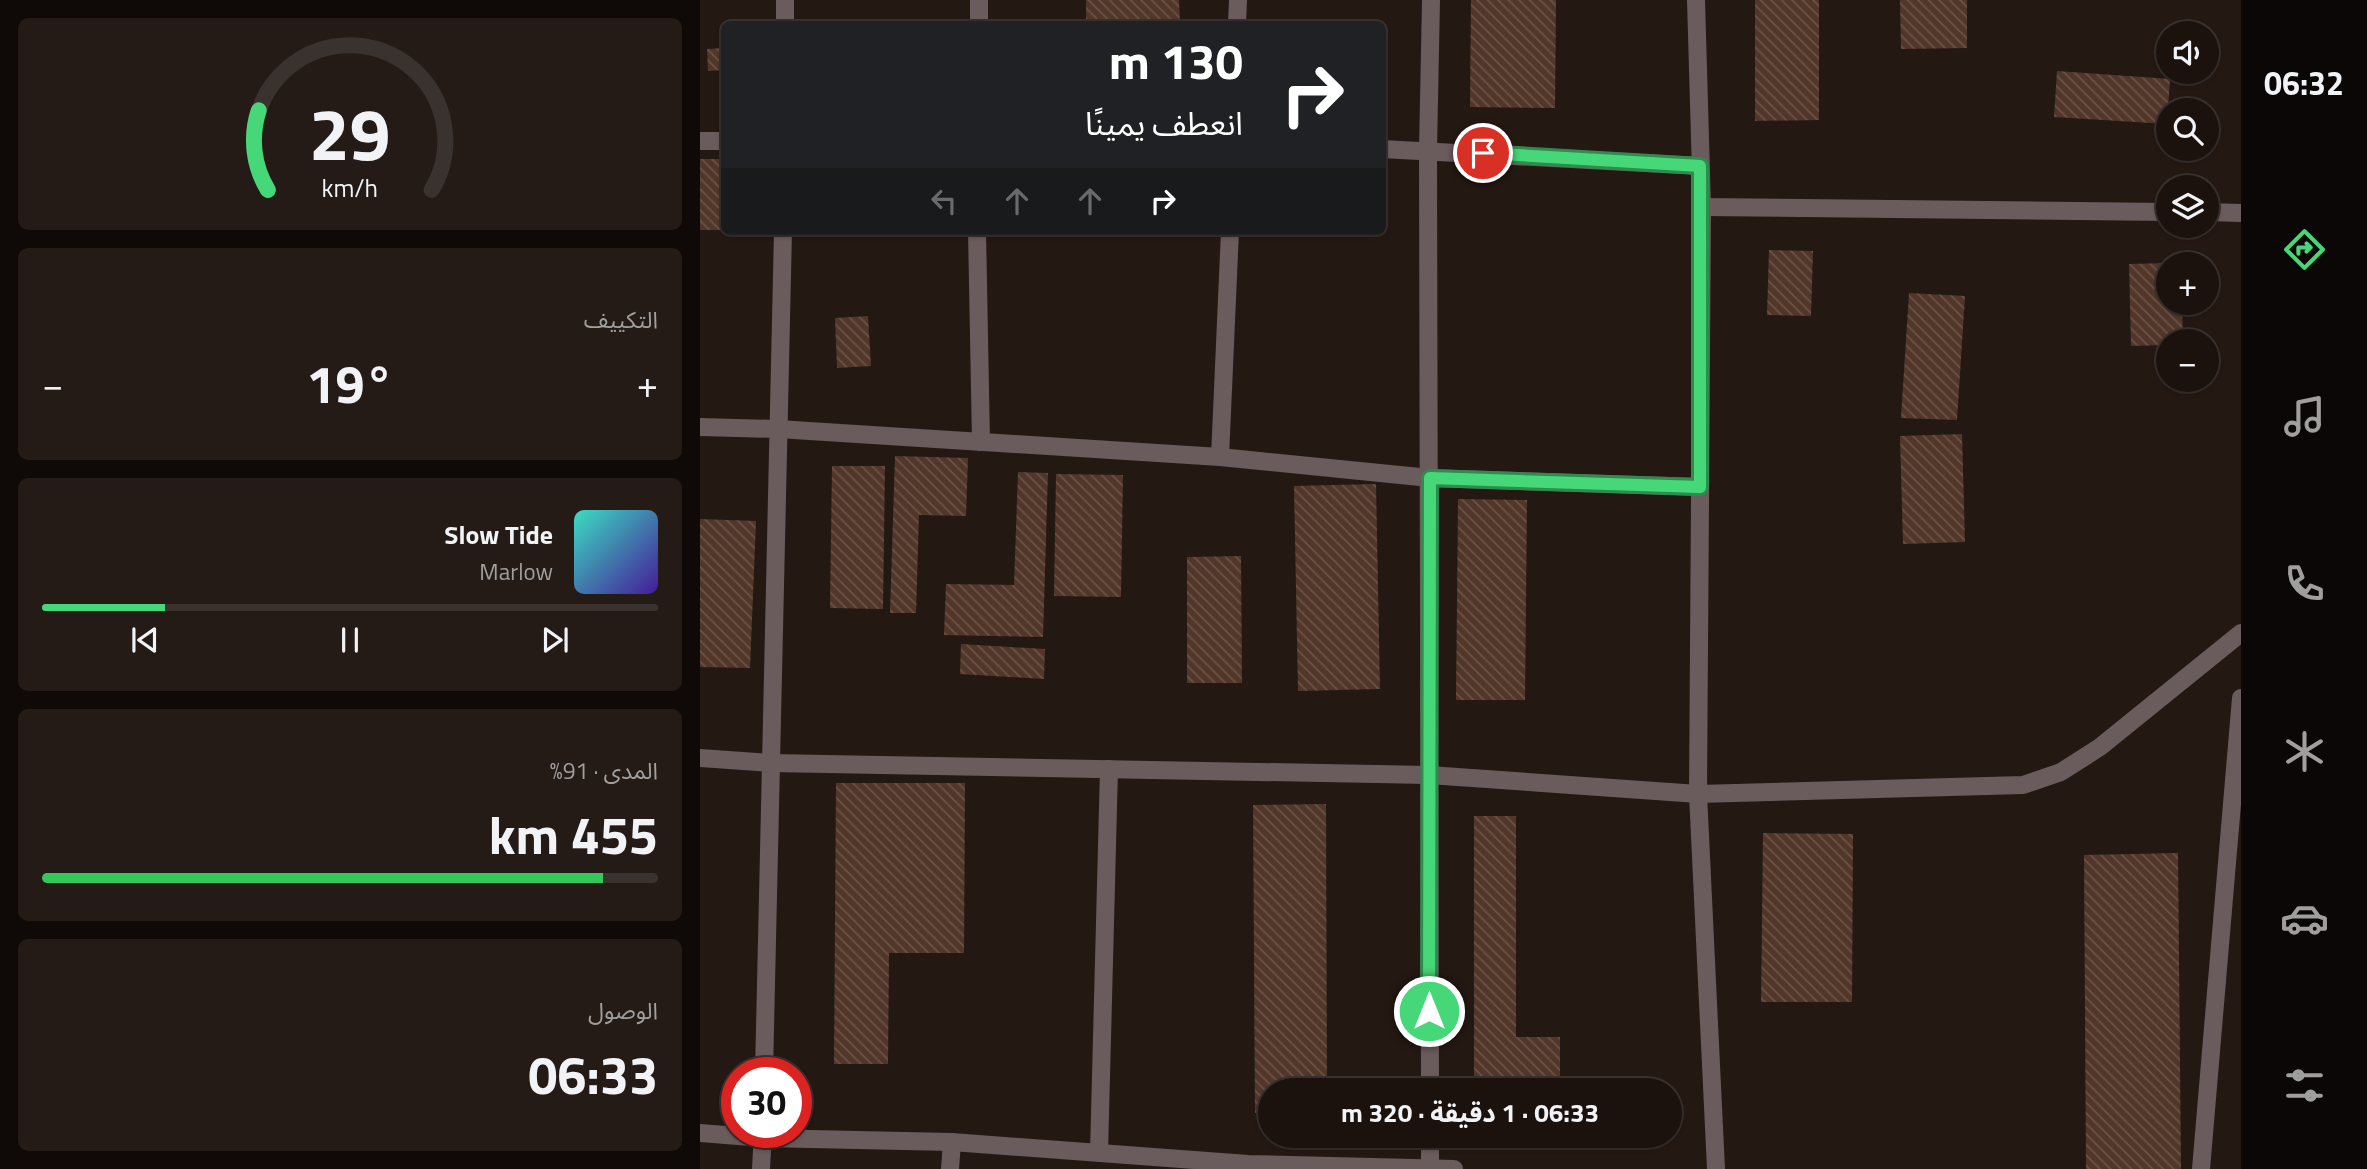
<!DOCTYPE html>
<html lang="ar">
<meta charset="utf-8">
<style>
:root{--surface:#1b120e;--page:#241b17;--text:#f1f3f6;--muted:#a09e9e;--line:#39322e;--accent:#46d779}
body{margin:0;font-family:"Titillium Web","Noto Sans Arabic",sans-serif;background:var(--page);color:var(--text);direction:rtl;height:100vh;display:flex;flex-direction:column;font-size:26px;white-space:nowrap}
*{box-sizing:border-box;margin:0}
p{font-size:23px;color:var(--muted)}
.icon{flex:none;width:38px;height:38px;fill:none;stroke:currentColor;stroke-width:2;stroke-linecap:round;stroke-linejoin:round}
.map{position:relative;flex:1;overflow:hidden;direction:ltr}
.details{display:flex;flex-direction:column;gap:18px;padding:18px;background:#0f0a08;width:700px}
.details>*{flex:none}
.banner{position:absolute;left:21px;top:21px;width:665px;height:214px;border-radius:10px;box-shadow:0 2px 5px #0004,0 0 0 2px var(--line);direction:rtl;background:#202124;color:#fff;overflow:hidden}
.fabs{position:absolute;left:1456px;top:21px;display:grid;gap:14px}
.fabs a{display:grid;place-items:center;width:63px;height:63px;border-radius:50%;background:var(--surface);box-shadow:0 2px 5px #0004,0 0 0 2px var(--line);font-size:35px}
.speed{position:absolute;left:21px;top:1057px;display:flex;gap:14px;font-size:35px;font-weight:700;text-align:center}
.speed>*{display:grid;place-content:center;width:91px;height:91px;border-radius:50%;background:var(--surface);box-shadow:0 2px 5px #0004,0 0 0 2px var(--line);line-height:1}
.speed .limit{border:10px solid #d22;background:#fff;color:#111}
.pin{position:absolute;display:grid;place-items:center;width:60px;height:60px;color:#fff;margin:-30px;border:4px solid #fff;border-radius:50%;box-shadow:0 2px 7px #0007}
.me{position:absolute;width:77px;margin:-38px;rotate:0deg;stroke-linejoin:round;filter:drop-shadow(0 0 5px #0008)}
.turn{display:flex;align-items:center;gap:24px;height:147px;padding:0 28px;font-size:32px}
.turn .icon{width:91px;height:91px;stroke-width:2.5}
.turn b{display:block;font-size:49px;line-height:60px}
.lanes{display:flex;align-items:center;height:66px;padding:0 28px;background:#0003;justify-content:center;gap:35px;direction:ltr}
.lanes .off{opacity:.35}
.big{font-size:52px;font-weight:700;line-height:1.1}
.details .tile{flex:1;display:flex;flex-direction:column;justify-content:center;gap:10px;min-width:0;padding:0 24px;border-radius:10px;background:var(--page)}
.details .dial{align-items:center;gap:0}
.dial svg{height:182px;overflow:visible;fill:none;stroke:var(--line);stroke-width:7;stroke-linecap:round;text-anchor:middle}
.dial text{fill:var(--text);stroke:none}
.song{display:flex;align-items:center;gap:21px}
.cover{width:84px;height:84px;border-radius:10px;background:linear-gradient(135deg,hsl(170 70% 55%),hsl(260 70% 35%))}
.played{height:7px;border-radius:4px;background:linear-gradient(90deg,var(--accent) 20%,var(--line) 20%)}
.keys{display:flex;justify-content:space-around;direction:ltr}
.heat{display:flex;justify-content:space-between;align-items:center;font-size:38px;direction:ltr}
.charge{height:10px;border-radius:5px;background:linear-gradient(90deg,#34c759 91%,var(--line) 0)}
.trip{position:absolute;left:558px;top:1078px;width:424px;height:70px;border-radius:35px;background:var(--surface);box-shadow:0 2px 5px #0004,0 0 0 2px var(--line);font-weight:700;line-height:70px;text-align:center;direction:rtl}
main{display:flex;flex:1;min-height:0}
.tabs{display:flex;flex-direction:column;width:126px;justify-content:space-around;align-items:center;background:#0b0706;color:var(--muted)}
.tabs .icon{width:49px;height:49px}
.tabs .current{color:var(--accent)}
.tabs b{font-size:32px;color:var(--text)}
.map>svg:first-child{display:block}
.building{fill:url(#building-back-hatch)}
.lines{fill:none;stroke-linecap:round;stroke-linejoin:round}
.minor{stroke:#6a5b5d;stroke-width:18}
.route-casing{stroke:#2e8c4f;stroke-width:18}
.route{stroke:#46d779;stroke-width:12}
</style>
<main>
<nav class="tabs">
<b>06:32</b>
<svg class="icon current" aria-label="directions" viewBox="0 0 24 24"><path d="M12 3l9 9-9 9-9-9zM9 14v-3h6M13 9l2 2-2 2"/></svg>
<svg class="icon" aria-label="music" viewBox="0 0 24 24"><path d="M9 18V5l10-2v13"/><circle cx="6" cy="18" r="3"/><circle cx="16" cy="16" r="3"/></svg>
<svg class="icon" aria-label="phone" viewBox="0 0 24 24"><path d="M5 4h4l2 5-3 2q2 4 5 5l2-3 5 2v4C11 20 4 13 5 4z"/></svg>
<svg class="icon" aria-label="climate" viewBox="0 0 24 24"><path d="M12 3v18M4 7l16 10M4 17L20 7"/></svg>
<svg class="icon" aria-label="car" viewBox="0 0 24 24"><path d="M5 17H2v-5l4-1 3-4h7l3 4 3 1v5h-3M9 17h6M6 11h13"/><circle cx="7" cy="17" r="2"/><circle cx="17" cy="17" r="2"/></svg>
<svg class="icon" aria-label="filters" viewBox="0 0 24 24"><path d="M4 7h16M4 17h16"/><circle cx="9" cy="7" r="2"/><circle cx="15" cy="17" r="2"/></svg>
</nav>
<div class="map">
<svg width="1541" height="1169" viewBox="0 0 1541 1169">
<defs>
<pattern id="building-back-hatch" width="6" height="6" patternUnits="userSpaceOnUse" patternTransform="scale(1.75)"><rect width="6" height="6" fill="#513629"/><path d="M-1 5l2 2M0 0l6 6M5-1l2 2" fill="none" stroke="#6a5347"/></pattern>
</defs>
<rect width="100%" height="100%" fill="#241813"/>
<!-- building -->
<g class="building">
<path d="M386,0H479L480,24H386Z"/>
<path d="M771,0H856L855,108L770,107Z"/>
<path d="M1055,0H1119V120L1055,121Z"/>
<path d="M1200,0H1267V48L1201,49Z"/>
<path d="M24,48V70L8,71L7,49Z"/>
<path d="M1357,71L1470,79L1467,124L1354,117Z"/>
<rect x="0" y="159" width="24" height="71"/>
<path d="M1069,250L1113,251L1111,316L1067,315Z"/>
<path d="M1468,263V303H1482L1483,341H1468V345L1431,346L1429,264Z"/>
<path d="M1209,293L1265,296L1257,420L1201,418Z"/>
<path d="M168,316L171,366L137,368L135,318Z"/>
<path d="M1262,434L1265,542L1203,544L1200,436Z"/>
<path d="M195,456L268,458L266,516L219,515L216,613H190Z"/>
<path d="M132,466H185L183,609L130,608Z"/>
<path d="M318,472L348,473L343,637L244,635L246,584L314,585Z"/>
<path d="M356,474L423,475L421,597L354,596Z"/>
<path d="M676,484L680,689L598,691L594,486Z"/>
<path d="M758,499L827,500L825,700H756Z"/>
<path d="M0,519L56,521L50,668L0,667Z"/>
<path d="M541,556L542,683H487V557Z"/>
<path d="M261,644L345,649L344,679L260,674Z"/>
<path d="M136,783H265L264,953H189L188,1064H134Z"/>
<path d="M626,804L627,1090H570V1113H555L553,805Z"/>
<path d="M774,816H816V1037H860V1090H774Z"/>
<path d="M1063,833L1153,834L1152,1002H1061Z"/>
<path d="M1478,853L1481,1169H1386L1384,855Z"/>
</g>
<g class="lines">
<!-- minor -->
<g class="minor">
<path d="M996,0L1002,207L998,794L1016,1169"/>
<path d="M85,24V0"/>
<path d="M279,24V0"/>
<path d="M537,24L538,0"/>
<path d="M0,141H24"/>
<path d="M682,149L1000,166"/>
<path d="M1002,207L1468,212"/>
<path d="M1507,212L1541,213"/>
<path d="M277,231L281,442"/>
<path d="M0,427L78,429L520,457L730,478L1000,487"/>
<path d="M520,457L530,231"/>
<path d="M0,758L71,763L729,775L998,794L1323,785L1361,772L1400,747L1541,633"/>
<path d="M64,1073L83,231"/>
<path d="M730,1090L728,150L731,0"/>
<path d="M0,1133L63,1138L252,1142L548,1164L754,1169"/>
<path d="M730,1136V1169"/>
<path d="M399,1153L409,769"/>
<path d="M61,1169L63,1132"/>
<path d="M250,1169L252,1142"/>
<path d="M1501,1169L1541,698"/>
</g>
</g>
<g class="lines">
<defs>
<path id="route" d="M729,1011L730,478L1000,487V166L783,153"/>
</defs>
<!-- route casing -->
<use href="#route" class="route-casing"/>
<!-- route -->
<use href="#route" class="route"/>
</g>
</svg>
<div class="fabs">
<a><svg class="icon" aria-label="sound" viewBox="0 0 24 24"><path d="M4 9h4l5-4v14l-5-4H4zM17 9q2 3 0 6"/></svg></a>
<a><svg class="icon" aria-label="search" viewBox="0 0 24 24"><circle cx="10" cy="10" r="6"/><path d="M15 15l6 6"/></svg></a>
<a><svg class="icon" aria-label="layers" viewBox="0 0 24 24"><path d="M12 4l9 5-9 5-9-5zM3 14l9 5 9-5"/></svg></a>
<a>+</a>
<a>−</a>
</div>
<div class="speed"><div class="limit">30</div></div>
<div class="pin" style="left:783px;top:153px;background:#d93025"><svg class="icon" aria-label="arrive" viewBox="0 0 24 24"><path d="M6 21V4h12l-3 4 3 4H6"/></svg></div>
<svg class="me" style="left:729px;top:1011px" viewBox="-20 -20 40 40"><circle r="17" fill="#46d779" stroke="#fff" stroke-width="3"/><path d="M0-11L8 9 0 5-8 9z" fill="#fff"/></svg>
<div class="trip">06:33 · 1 دقيقة · 320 m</div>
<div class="banner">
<div class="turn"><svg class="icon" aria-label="right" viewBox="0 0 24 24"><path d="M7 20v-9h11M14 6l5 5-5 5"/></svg><div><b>130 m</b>انعطف يمينًا</div></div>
<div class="lanes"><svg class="icon off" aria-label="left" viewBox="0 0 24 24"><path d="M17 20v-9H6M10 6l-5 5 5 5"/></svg><svg class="icon off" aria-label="ahead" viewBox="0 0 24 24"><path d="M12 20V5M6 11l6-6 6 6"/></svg><svg class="icon off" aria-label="ahead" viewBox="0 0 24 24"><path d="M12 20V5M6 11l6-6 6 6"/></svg><svg class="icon" aria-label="right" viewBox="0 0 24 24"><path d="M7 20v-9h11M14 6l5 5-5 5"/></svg></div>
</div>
</div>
<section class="details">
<div class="tile dial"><svg viewBox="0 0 100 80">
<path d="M14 69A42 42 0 1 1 86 69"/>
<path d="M14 69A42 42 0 0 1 10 34" stroke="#46d779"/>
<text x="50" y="56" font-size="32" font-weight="700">29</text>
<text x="50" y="72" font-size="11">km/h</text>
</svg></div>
<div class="tile"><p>التكييف</p>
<div class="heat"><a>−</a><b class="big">19°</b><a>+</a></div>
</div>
<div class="tile">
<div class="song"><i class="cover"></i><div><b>Slow Tide</b><p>Marlow</p></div></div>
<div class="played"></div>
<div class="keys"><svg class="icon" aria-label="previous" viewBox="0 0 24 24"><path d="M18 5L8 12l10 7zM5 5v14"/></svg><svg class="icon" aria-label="pause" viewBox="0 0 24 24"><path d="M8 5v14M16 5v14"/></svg><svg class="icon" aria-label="next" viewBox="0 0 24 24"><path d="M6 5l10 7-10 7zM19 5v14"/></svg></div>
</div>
<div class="tile"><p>المدى · 91%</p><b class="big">455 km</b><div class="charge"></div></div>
<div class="tile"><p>الوصول</p><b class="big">06:33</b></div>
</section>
</main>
